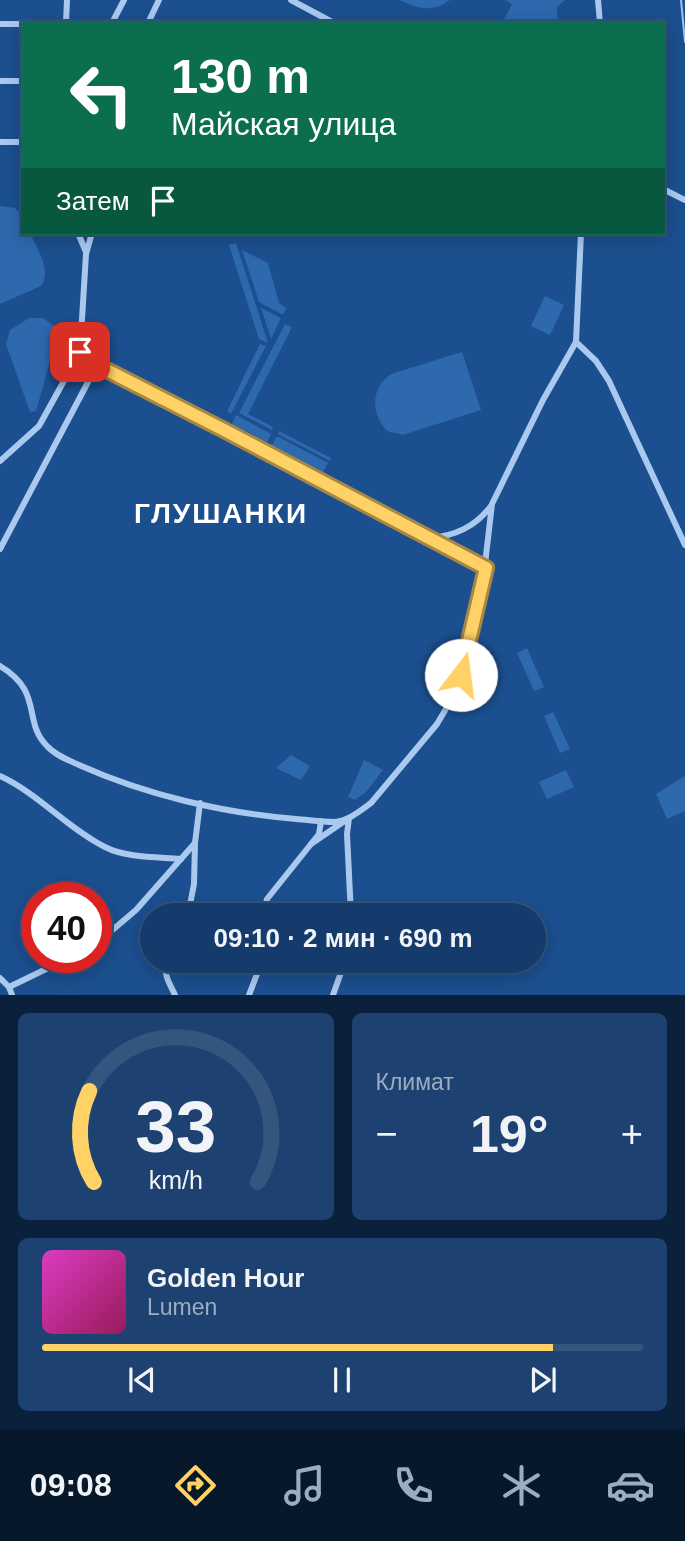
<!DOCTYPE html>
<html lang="ru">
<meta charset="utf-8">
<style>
:root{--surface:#143b6b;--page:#1d4271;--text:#f1f3f6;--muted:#9dadc1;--line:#33557e;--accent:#ffd166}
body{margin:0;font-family:Arial,sans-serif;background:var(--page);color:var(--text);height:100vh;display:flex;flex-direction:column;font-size:26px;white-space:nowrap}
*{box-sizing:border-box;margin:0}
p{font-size:23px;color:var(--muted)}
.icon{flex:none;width:38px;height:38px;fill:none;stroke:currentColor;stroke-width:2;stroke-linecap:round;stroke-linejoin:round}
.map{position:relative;height:995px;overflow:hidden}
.details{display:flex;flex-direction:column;gap:18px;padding:18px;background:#0b203b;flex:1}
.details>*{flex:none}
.top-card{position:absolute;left:21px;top:21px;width:644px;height:214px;border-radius:0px;box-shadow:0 4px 18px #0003,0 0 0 2px var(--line);background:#0b6e4f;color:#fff;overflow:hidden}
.speed{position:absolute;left:21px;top:882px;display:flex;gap:14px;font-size:35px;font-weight:700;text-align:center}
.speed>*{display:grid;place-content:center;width:91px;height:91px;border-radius:50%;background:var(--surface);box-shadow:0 4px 18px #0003,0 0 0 2px var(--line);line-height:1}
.speed .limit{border:10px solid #d22;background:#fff;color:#111}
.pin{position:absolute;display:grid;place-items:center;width:60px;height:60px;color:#fff;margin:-30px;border-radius:14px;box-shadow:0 4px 10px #0006}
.me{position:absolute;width:77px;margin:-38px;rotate:15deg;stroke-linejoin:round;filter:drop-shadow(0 0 5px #0008)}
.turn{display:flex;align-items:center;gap:24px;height:147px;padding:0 35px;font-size:32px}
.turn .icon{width:91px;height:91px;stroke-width:2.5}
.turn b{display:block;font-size:49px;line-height:60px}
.then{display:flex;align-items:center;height:66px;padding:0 35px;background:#0003;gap:14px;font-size:26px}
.big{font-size:52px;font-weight:700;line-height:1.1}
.details .card{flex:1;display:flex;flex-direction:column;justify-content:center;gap:10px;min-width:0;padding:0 24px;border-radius:10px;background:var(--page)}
.details .dial{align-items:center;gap:0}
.dial svg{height:182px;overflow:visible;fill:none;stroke:var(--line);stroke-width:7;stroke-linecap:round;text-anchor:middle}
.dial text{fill:var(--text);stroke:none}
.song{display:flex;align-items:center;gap:21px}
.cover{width:84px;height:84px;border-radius:10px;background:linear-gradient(135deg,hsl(310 70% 55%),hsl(330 70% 35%))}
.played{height:7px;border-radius:4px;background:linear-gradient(90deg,var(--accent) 85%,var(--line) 85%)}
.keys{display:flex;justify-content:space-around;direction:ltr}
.heat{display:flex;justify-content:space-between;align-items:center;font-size:38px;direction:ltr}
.details .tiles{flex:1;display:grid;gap:18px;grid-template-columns:1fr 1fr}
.card:last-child{grid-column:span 2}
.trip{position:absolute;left:140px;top:903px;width:406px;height:70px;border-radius:35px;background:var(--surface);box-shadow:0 4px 18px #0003,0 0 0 2px var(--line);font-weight:700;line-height:70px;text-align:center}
.tabs{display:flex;height:112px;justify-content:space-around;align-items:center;background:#08182b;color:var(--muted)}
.tabs .icon{width:49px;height:49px}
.tabs .selected{color:var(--accent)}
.tabs b{font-size:32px;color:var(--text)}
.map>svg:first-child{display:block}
.green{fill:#2e69ad}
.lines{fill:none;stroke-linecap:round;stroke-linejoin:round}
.stream{stroke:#9cc4f0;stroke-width:2}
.minor{stroke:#a9c9ee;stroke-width:6}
.route-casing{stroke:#a68842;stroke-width:18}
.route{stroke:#ffd166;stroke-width:12}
.labels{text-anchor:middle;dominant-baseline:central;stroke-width:7;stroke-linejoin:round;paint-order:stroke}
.district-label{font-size:28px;font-weight:bold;letter-spacing:2px;fill:#fff;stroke:#1b4f8f}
</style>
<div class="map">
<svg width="685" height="995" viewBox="0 0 685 995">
<rect width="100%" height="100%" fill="#1b4f8f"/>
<!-- green -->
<g class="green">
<path d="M400,0H450C432,13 418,9 400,0Z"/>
<path d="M505,0H565L557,7L558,23H502L512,4Z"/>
<path d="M0,206L15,208L23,217V233H30C37,249 52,270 41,286L0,304Z"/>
<path d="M236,243L268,343L259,339L229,245Z"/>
<path d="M242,250L268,263L279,303L286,308L283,315L259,302Z"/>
<path d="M545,296L564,305L550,335L531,326Z"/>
<path d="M261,308L281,318L271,339Z"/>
<path d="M29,318H43L57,328L54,348L36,411L30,412L6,344L10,330Z"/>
<path d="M285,324L292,327L248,414L273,427L272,430L239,413Z"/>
<path d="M260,344L266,346L231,414L227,411Z"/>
<path d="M462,352L481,410L403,435L387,431C370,412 371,388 391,374Z"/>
<path d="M236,415L271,434L267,442L232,424Z"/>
<path d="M279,431L331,458L330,461L278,434Z"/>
<path d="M277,436L328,463L323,472L272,445Z"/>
<path d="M527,648L544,687L534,691L517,653Z"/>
<path d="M553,712L570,749L560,753L544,716Z"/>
<path d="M291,755L310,766L301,780L276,768Z"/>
<path d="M364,760L383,770L366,792L355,800L348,797Z"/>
<path d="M566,770L574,787L547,799L539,782Z"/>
<path d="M685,776V811L667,819L656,794Z"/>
</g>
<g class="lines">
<!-- stream -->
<path class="stream" d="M681,0L685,42"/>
<!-- minor -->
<g class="minor">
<path d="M291,0L334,23"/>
<path d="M598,0L600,23"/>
<path d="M66,23L67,0"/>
<path d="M112,23L124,0"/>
<path d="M148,23L159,0"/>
<path d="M0,24H23"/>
<path d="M0,81H23"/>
<path d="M0,142H23"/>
<path d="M663,189L685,200"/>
<path d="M78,233L86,252"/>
<path d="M576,342L596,361L609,381L685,545"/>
<path d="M80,352L85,358L97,365L227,431L486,568"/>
<path d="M80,352L86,254L92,233"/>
<path d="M0,461L39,426L80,352"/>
<path d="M429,538C455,536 475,527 491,506"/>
<path d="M0,549L97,365"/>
<path d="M0,666C44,692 22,721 47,746C55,755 68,760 79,765C146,795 223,813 296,819C309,820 322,822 334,822C348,821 360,811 371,803L437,724L456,692L482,590L492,504L543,400L576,342L581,233"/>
<path d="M0,776C39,794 67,828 105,847C126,858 157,857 181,859"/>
<path d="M311,844L349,818L347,834L351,915"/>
<path d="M188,915L194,884L195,843L200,803"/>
<path d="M263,915L267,899L319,834L321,821"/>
<path d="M96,944L136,910L195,843"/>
<path d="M169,961C161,972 170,984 175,995"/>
<path d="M0,978L9,987L12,995"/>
<path d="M9,987L71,957"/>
<path d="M249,995L262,961"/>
<path d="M333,995L345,961"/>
</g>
</g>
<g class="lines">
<defs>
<path id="route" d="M80,352L85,358L97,365L226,431L486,568L461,675"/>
</defs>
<!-- route casing -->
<use href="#route" class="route-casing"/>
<!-- route -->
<use href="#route" class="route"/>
</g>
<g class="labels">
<!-- district labels -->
<g class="district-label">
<text x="221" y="513">ГЛУШАНКИ</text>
</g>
</g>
</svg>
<div class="speed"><div class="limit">40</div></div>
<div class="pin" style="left:80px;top:352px;background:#d93025"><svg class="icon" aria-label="arrive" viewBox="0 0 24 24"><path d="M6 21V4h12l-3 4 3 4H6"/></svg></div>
<svg class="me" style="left:461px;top:675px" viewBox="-20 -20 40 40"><circle r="19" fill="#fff"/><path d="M0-13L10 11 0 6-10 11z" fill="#ffd166"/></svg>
<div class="trip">09:10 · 2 мин · 690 m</div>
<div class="top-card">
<div class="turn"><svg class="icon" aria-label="left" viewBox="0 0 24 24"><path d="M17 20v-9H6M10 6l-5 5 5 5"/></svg><div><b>130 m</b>Майская улица</div></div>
<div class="then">Затем<svg class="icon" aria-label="arrive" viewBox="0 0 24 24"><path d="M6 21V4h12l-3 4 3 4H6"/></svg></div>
</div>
</div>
<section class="details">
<div class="tiles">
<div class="card dial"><svg viewBox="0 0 100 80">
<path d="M14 69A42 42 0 1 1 86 69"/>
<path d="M14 69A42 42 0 0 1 12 29" stroke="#ffd166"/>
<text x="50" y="56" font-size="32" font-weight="700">33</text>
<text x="50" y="72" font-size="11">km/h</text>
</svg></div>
<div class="card"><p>Климат</p>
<div class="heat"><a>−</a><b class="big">19°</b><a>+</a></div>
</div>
<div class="card">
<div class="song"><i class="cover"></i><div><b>Golden Hour</b><p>Lumen</p></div></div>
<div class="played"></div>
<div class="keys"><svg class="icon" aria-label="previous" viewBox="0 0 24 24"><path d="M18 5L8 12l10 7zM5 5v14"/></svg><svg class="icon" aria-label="pause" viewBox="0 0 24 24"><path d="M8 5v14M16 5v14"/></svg><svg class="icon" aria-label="next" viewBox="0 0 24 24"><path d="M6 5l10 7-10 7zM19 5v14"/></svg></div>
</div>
</div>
</section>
<nav class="tabs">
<b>09:08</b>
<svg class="icon selected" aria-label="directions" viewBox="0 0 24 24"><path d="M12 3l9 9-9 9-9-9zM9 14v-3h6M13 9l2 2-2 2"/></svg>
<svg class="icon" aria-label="music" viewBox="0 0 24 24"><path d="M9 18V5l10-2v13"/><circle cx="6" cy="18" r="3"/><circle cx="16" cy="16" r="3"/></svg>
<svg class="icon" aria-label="phone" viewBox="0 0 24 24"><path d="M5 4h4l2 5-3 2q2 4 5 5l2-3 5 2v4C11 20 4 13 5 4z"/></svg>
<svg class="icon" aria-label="climate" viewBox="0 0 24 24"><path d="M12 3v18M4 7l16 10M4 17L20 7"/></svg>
<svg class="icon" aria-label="car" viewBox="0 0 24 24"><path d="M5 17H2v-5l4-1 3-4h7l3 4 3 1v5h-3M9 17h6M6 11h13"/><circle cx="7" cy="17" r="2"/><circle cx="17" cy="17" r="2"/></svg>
</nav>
